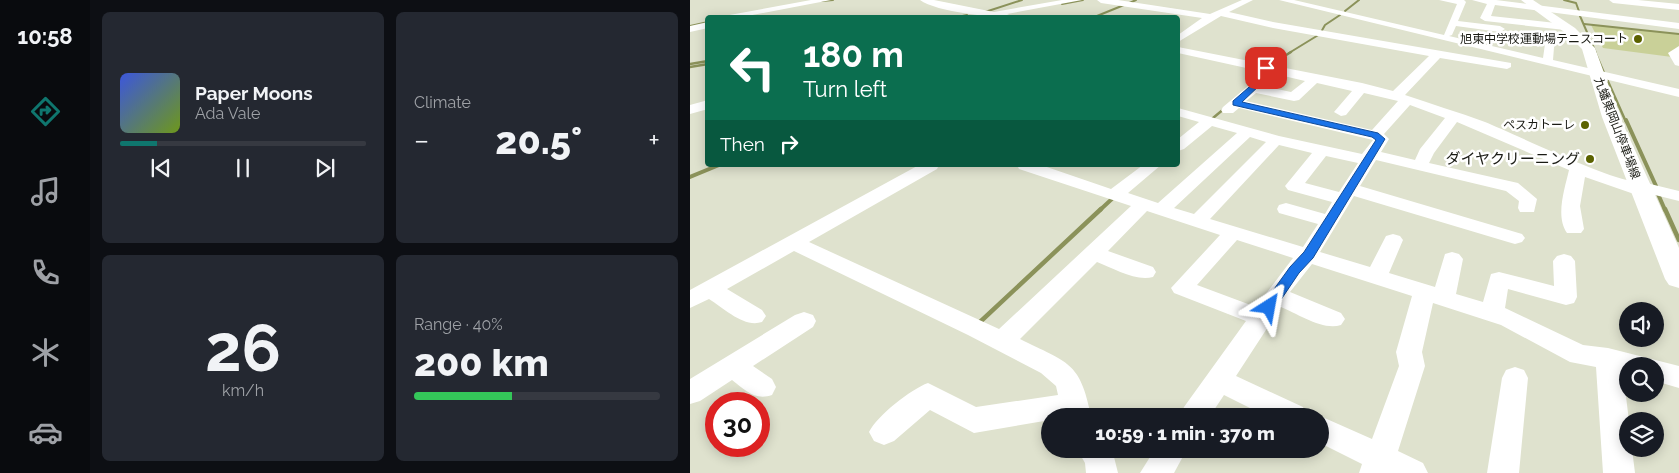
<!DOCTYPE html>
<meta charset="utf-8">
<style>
:root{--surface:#171b24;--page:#242831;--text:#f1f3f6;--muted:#9ea1a6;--line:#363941;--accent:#0f766e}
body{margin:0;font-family:Raleway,"Noto Sans JP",sans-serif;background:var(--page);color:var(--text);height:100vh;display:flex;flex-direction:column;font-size:19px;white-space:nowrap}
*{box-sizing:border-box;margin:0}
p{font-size:16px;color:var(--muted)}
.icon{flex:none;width:28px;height:28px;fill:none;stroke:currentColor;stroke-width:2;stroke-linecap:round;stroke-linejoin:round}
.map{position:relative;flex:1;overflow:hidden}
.panel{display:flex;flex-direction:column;gap:12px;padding:12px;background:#0d0f14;width:600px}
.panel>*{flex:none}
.banner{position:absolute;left:15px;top:15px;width:475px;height:152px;border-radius:5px;box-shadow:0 2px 12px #0003;background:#0b6e4f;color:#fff;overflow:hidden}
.controls{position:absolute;left:929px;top:302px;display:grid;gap:10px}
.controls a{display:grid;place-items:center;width:45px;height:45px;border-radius:50%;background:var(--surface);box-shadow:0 2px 12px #0003;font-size:25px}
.speed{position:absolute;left:15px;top:392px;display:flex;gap:10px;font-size:25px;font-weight:700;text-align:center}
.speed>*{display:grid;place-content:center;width:65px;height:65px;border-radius:50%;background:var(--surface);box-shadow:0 2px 12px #0003;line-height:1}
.speed .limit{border:8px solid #d22;background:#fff;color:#111}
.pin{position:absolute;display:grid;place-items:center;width:42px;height:42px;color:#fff;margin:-21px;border-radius:10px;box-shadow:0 2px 8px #0006}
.me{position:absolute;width:55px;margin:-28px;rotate:34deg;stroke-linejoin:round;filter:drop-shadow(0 0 4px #0008)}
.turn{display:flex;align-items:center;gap:18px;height:105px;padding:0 15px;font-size:22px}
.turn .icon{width:65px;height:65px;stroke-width:2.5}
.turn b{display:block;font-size:35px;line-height:42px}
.then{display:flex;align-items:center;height:48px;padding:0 15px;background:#0003;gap:10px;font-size:19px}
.big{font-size:38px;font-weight:800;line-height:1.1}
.panel .card{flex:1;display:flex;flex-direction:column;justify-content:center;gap:8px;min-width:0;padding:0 18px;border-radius:8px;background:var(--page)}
.panel .dial{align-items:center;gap:0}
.dial b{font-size:65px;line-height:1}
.song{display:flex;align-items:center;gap:15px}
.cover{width:60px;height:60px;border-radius:8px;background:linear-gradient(135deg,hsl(230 70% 55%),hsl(80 70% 35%))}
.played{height:5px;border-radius:2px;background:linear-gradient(90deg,var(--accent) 15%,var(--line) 15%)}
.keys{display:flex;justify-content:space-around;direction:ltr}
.heat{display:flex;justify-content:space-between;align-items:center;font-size:28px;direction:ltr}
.charge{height:8px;border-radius:4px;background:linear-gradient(90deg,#34c759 40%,var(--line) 0)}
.panel .tiles{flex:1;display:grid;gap:12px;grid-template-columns:repeat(2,1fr)}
.trip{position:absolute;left:351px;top:408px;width:288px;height:50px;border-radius:25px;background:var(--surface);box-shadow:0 2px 12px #0003;font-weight:800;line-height:50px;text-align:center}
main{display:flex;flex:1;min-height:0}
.tab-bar{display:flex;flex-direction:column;width:90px;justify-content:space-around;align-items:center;background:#090b0e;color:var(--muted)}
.tab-bar .icon{width:35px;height:35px}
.tab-bar .active{color:var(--accent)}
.tab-bar b{font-size:22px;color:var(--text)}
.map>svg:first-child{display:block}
.green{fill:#c9d098}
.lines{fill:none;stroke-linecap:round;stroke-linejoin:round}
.stream-far3{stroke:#8b925a;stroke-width:2}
.stream-far2{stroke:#8b925a;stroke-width:2.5}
.stream-far1{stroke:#8b925a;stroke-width:4}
.stream{stroke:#8b925a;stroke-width:4.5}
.minor{fill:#fff;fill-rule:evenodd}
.major{fill:#fff;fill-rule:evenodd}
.route{fill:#1a73e8;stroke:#114b97}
.poi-dot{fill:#5b6200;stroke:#fff;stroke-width:2}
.labels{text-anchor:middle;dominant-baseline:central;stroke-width:5;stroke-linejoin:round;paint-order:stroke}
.far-poi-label{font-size:12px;fill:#1a1b14;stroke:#fff;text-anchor:end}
.far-street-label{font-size:12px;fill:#1a1b14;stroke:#fff}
.poi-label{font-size:15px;fill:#1a1b14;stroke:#fff;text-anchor:end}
</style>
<main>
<nav class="tab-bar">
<b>10:58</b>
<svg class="icon active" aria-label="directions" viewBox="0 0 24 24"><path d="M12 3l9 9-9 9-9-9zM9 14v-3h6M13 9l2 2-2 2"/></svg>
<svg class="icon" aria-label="music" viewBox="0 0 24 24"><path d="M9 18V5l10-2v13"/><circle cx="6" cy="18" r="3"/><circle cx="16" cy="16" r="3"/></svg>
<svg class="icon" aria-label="phone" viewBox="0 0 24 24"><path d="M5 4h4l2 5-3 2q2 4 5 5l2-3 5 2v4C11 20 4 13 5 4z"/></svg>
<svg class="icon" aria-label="climate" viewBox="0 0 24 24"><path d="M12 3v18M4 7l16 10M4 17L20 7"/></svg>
<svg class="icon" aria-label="car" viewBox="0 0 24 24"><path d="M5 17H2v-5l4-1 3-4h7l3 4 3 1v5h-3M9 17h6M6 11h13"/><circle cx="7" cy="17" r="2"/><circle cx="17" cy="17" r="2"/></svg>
</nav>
<section class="panel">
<div class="tiles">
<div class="card">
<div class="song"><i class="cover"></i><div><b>Paper Moons</b><p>Ada Vale</p></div></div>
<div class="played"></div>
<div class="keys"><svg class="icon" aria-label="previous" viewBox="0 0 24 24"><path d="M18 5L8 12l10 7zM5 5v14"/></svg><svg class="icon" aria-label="pause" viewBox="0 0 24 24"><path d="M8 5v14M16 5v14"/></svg><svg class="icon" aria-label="next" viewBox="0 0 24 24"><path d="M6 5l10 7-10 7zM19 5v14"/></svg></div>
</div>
<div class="card"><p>Climate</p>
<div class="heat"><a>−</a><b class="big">20.5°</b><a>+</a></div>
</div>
<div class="card dial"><b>26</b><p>km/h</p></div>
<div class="card"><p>Range · 40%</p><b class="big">200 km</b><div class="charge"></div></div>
</div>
</section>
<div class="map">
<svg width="989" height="473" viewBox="0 0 989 473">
<rect width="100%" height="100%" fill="#dfe2ce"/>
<!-- green -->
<path class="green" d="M901,25L989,34V47L980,53L982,57L913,48Z"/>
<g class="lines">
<!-- stream-far3 -->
<g class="stream-far3">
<path d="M874,0L886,3L890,14"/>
<path d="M132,1L143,0"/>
<path d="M372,4L393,0"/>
<path d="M437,4L446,0"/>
<path d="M655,11L669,0"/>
<path d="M295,12L332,0"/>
<path d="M890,16L906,53"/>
<path d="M263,18L277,15"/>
<path d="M276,18L295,14"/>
<path d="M402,18L434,5"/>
<path d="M894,24L989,34"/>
<path d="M0,26L18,22"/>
<path d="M599,53L630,34L635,25L650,15"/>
</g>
<!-- stream-far2 -->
<g class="stream-far2">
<path d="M905,52L914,73"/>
<path d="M0,64L18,61"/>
<path d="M0,67L18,64"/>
<path d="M575,68L601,52"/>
<path d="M916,77L936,122"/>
<path d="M523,118L535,108"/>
</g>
<!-- stream-far1 -->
<g class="stream-far1">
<path d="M936,120L966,186"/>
<path d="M0,177L29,165"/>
<path d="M968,194L975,210"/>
<path d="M410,210L424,197"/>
</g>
<!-- stream -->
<g class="stream">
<path d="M975,209L989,240"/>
<path d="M290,322L411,209"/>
</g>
<!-- minor -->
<g class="minor">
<path d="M121,0H141L47,18H23Z"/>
<path d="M230,0H244L304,12L372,0H392L317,14L326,18C305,18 246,12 230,0Z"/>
<path d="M407,0H428L520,14L552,0H563L539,12L583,22L821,63V67L817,69L750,58L715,95C741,104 768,112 795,122C820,132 930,185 948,181L989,191V201L957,193L944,194L895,177L890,206L894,229L891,233H877C865,216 875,188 879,170L767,122L744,153L739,163L828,183L847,199L844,212H830L828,208L829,201L816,191L686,160L670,186L832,234L835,238L832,242L825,244L818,242L664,196L630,252L680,267L696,236L703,234L710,236L713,240L699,273L745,287L755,254L762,252L769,254L773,259L766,294L793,302L801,274L809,272L864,286L863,261L867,256L874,254L881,256L885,261L887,297L884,303L876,305L818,289L815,308L893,345L918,348L989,366V388L965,381V366H938V373L933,372L939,421L938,449H942L945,473H913L906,367L880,362L811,325L743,303L732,352L735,366L708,451L733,463L738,473H669L672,464L630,443V416L682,439L709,366L706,352L722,296L622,264L600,292L651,313L655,319L651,325C633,331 608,314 591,307L546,376L613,407L617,416H576L534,395L520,416H490L494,407L556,321L484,293L481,288L530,235L457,211L418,251L463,267L466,272L463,277C446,282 423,268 407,262L330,339C378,363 390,361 401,416H360V420L284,433L240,410L204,441L194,445L184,441L179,432C187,416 221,389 238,383L286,407L368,395L366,386L351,373L278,335L104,251L37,289L72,310L76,316L72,322C54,328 35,309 19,299L0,308V290L229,165H249L247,169L119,242L309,329L441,206L329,169L327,165H351L421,189L453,165H471L438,193L468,203L547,133L522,126L494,149L488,151V139L509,122L488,116V108L589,136L672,154L683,140L549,108L543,113H533L531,110L533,107L564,81L570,71L488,53V47L672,83L703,91L739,56L583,28L531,16L488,42V35L512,18L411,3ZM581,73L615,81L601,92L573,86ZM627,83L662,91L644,112L651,116L656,115L674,93L708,101L682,130L556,101L566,93L604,101L609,100ZM720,105L755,118L730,149L725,160L691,152L699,139L694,134ZM560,137L576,142L504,214L484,208ZM589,145L622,153L595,186L598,190L642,202L635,214L596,203L589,205L587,209L589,213L628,224L613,247L520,219ZM636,156L668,163L649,192L615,183ZM547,240L603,258L566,307L507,285Z"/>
<path d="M589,0H604L754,35L767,4L749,0H774L776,2L768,21L810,26L815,29L810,32L766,26L762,35L759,36L853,58L856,37L857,35H865L863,60L989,89V97Z"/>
<path d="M782,0H806L989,23V29L805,5L801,16L875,24L880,27L875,30L795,21L790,18L797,4Z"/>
<path d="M919,0H948L989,4V10L923,3Z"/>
<path d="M18,22V28L0,32V26Z"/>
<path d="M989,46V66L985,65L978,53Z"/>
<path d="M18,100V109L0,114V105Z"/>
<path d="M114,312L123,315L126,321L123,327L63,366L82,379L86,387L82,395C65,401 55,390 42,380L10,401L0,404V379L105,315Z"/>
<path d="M825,367L834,370L838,378L829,473H797L812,378L816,370Z"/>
<path d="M387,449H422L428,473H396L395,463Z"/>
<path d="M465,449H497L484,473H450Z"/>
</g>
<!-- major -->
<path class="major" d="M831,0H843L885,28L905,48L930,117L989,248V288L979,285L975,279L912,117L892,49L877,34Z"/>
</g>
<!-- route -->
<path class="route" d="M576,66L580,68L571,84L552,102L688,133L695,139L623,258L609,273L584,310H574L572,307L574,303L600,267L614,252L686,140L682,137L543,105V101L566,81Z"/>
<!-- markers -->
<g class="poi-dot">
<circle cx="948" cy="39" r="5"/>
<circle cx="895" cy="125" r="5"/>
<circle cx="900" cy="159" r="5"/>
</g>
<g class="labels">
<!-- far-poi labels -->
<g class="far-poi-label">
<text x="938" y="39">旭東中学校運動場テニスコート</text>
<text x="885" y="125">ペスカトーレ</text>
</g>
<!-- far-street labels -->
<g class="far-street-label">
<text transform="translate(927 128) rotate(69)">九蟠東岡山停車場線</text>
</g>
<!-- poi labels -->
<g class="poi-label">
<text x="890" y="159">ダイヤクリーニング</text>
</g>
</g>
</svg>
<div class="controls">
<a><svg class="icon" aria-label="sound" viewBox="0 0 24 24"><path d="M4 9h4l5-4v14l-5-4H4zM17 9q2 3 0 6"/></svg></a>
<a><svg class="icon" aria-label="search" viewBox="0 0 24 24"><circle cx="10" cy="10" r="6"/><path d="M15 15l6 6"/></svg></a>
<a><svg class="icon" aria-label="layers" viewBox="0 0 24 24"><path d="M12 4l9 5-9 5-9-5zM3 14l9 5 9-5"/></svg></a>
</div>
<div class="speed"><div class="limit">30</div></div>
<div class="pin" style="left:576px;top:68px;background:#d93025"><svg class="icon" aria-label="arrive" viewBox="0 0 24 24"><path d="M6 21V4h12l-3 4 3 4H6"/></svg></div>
<svg class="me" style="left:579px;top:307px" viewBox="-20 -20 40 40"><path d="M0-17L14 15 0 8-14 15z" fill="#1a73e8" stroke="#fff" stroke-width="4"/></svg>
<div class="trip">10:59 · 1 min · 370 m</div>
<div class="banner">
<div class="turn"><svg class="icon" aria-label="left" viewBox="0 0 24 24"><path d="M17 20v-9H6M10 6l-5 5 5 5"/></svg><div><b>180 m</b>Turn left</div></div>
<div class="then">Then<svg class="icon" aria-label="right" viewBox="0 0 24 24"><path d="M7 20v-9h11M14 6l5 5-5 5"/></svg></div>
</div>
</div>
</main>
